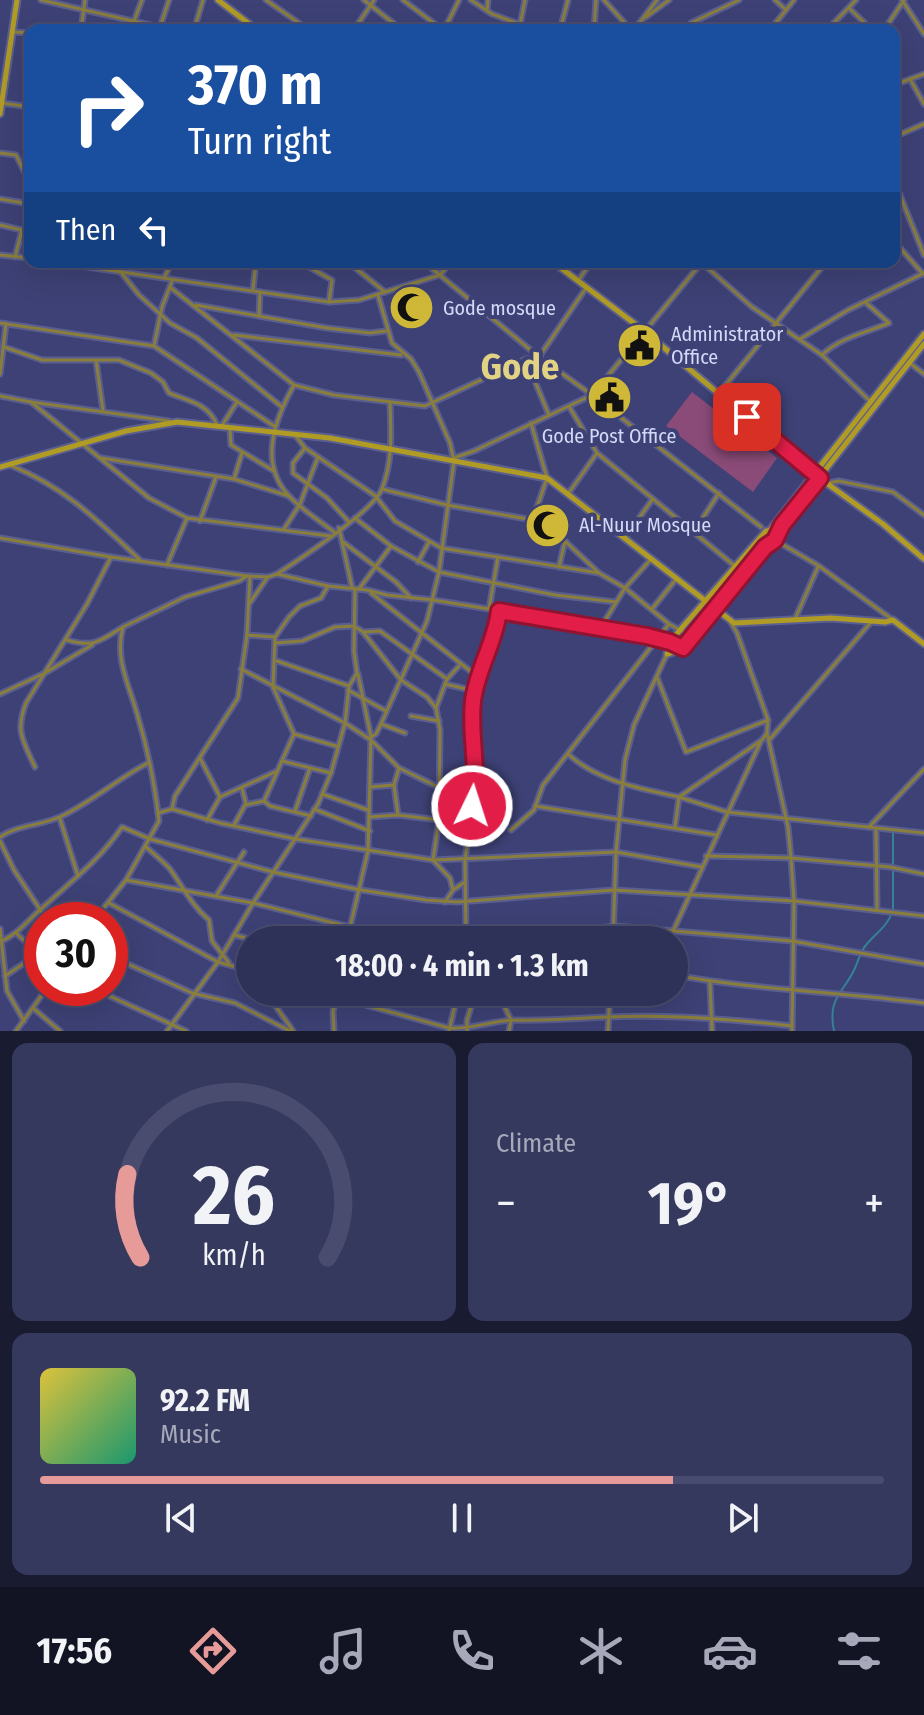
<!DOCTYPE html>
<meta charset="utf-8">
<style>
:root{--surface:#2e3158;--page:#36395e;--text:#f1f3f6;--muted:#a7a9ba;--line:#494c6e;--accent:#e69b98}
body{margin:0;font-family:"Fira Sans Condensed",sans-serif;background:var(--page);color:var(--text);height:100vh;display:flex;flex-direction:column;font-size:30px;white-space:nowrap}
*{box-sizing:border-box;margin:0}
p{font-size:26px;color:var(--muted)}
.icon{flex:none;width:44px;height:44px;fill:none;stroke:currentColor;stroke-width:2;stroke-linecap:round;stroke-linejoin:round}
.map{position:relative;height:1031px;overflow:hidden}
.sheet{display:flex;flex-direction:column;gap:12px;padding:12px;background:#191b30;flex:1}
.sheet>*{flex:none}
.guide{position:absolute;left:24px;top:24px;width:876px;height:244px;border-radius:16px;box-shadow:0 8px 32px #0002,0 0 0 2px var(--line);background:#1a4fa0;color:#fff;overflow:hidden}
.speed{position:absolute;left:24px;top:902px;display:flex;gap:16px;font-size:40px;font-weight:700;text-align:center}
.speed>*{display:grid;place-content:center;width:104px;height:104px;border-radius:50%;background:var(--surface);box-shadow:0 8px 32px #0002,0 0 0 2px var(--line);line-height:1}
.speed .limit{border:12px solid #d22;background:#fff;color:#111}
.pin{position:absolute;display:grid;place-items:center;width:68px;height:68px;color:#fff;margin:-34px;border-radius:16px;box-shadow:0 4px 12px #0006}
.me{position:absolute;width:88px;margin:-44px;rotate:4deg;stroke-linejoin:round;filter:drop-shadow(0 0 6px #0008)}
.turn{display:flex;align-items:center;gap:28px;height:168px;padding:0 32px;font-size:36px}
.turn .icon{width:104px;height:104px;stroke-width:2.5}
.turn b{display:block;font-size:56px;line-height:68px}
.then{display:flex;align-items:center;height:76px;padding:0 32px;background:#0003;gap:16px;font-size:30px}
.big{font-size:60px;font-weight:700;line-height:1.1}
.sheet .widget{flex:1;display:flex;flex-direction:column;justify-content:center;gap:12px;min-width:0;padding:0 28px;border-radius:16px;background:var(--page)}
.sheet .dial{align-items:center;gap:0}
.dial svg{height:208px;overflow:visible;fill:none;stroke:var(--line);stroke-width:7;stroke-linecap:round;text-anchor:middle}
.dial text{fill:var(--text);stroke:none}
.song{display:flex;align-items:center;gap:24px}
.cover{width:96px;height:96px;border-radius:12px;background:linear-gradient(135deg,hsl(50 70% 55%),hsl(160 70% 35%))}
.played{height:8px;border-radius:4px;background:linear-gradient(90deg,var(--accent) 75%,var(--line) 75%)}
.keys{display:flex;justify-content:space-around;direction:ltr}
.heat{display:flex;justify-content:space-between;align-items:center;font-size:44px;direction:ltr}
.sheet .tiles{flex:1;display:grid;gap:12px;grid-template-columns:1fr 1fr}
.widget:last-child{grid-column:span 2}
.trip{position:absolute;left:236px;top:926px;width:452px;height:80px;border-radius:40px;background:var(--surface);box-shadow:0 8px 32px #0002,0 0 0 2px var(--line);font-weight:700;line-height:80px;text-align:center}
.tabs{display:flex;height:128px;justify-content:space-around;align-items:center;background:#121423;color:var(--muted)}
.tabs .icon{width:56px;height:56px}
.tabs .current{color:var(--accent)}
.tabs b{font-size:36px;color:var(--text)}
.map>svg:first-child{display:block}
.green{fill:#8b4b79}
.lines{fill:none;stroke-linecap:round;stroke-linejoin:round}
.stream{stroke:#358195;stroke-width:2}
.street-casing{stroke:#5b5f8f;stroke-width:7}
.secondary-casing{stroke:#5b5f8f;stroke-width:9}
.street{stroke:#8a7e3d;stroke-width:3}
.secondary{stroke:#b09b25;stroke-width:5}
.route-casing{stroke:#92132f;stroke-width:20}
.route{stroke:#e11d48;stroke-width:14}
.labels{text-anchor:middle;dominant-baseline:central;stroke-width:8;stroke-linejoin:round;paint-order:stroke}
.poi-label{font-size:20px;fill:#d4d9f8;stroke:#3d4175;text-anchor:start}
.town-label{font-size:36px;font-weight:bold;fill:#e2d284;stroke:#3d4175}
</style>
<div class="map">
<svg width="924" height="1031" viewBox="0 0 924 1031">
<rect width="100%" height="100%" fill="#3d4175"/>
<!-- green -->
<path class="green" d="M692,392L777,458L753,492L666,426Z"/>
<g class="lines">
<!-- stream -->
<path class="stream" d="M834,1031C827,997 844,993 855,968C859,959 860,952 866,945C877,932 888,926 893,910V832"/>
<defs>
<g id="street">
<path d="M41,0L159,27"/>
<path d="M266,0L309,30"/>
<path d="M364,0L402,30"/>
<path d="M403,0L443,30"/>
<path d="M471,0L492,14L535,30"/>
<path d="M604,0L631,30"/>
<path d="M775,0L786,10"/>
<path d="M902,0L924,34"/>
<path d="M849,8L872,30"/>
<path d="M487,11L488,0"/>
<path d="M646,17L669,0"/>
<path d="M134,21L142,0"/>
<path d="M81,30L85,0"/>
<path d="M159,30L169,0"/>
<path d="M194,30L203,0"/>
<path d="M354,30L374,0"/>
<path d="M444,30L459,0"/>
<path d="M519,30L525,0"/>
<path d="M560,30L568,0"/>
<path d="M594,30L596,0"/>
<path d="M634,30L657,0"/>
<path d="M685,30L691,23L739,0"/>
<path d="M770,30L794,0"/>
<path d="M827,30L856,0"/>
<path d="M884,30L904,0"/>
<path d="M14,32L30,33"/>
<path d="M910,79L924,104"/>
<path d="M894,85L924,74"/>
<path d="M2,103L30,107"/>
<path d="M27,107L30,91"/>
<path d="M894,137L924,124"/>
<path d="M0,153L16,155L30,183"/>
<path d="M894,180L924,255"/>
<path d="M0,199L30,204"/>
<path d="M0,225L30,232"/>
<path d="M894,241L923,274"/>
<path d="M0,255L30,258"/>
<path d="M15,257L22,230"/>
<path d="M53,262L329,302L359,300L440,275L451,262"/>
<path d="M300,262L332,280L329,302"/>
<path d="M348,262L385,292"/>
<path d="M424,262L539,357L592,395L761,527"/>
<path d="M701,262L752,307L822,355L870,401"/>
<path d="M120,271L139,295L170,323L197,338L282,407"/>
<path d="M164,278L172,262"/>
<path d="M578,281L591,262"/>
<path d="M171,288L294,385L334,395L425,406L526,359L539,357L586,288"/>
<path d="M253,289L256,262"/>
<path d="M196,305L327,328L370,333L386,331"/>
<path d="M259,316L260,292"/>
<path d="M0,323L154,346L274,426"/>
<path d="M234,335L401,355"/>
<path d="M800,339L848,310L924,273"/>
<path d="M154,346L162,307L172,281"/>
<path d="M4,347L42,360H119L151,373L163,382L169,393C188,401 208,403 217,425"/>
<path d="M822,355C841,337 865,333 889,323L865,302"/>
<path d="M96,360L103,411"/>
<path d="M526,360L549,415"/>
<path d="M911,364L924,374"/>
<path d="M0,374L6,324"/>
<path d="M294,385C275,419 258,463 289,496C302,510 320,521 334,532"/>
<path d="M720,392L826,262"/>
<path d="M0,396L31,402L149,498L187,518L330,536"/>
<path d="M31,402L169,421"/>
<path d="M570,408L597,453L736,567"/>
<path d="M531,423L547,478L533,519"/>
<path d="M221,427L237,402"/>
<path d="M230,429L231,445L274,471"/>
<path d="M296,436L305,448L377,497"/>
<path d="M305,448L293,463V473L327,498L349,522"/>
<path d="M101,458L234,479L289,496"/>
<path d="M454,458L474,451L592,395L702,262"/>
<path d="M12,466C66,488 98,521 140,560"/>
<path d="M234,479L242,453"/>
<path d="M828,483L839,481L893,492L924,515"/>
<path d="M382,489L447,505L533,520L565,541L599,573L625,588L669,624L691,636"/>
<path d="M568,494L597,453"/>
<path d="M377,498L395,521L441,548L599,573"/>
<path d="M355,518L391,546L439,572L555,595L616,602"/>
<path d="M200,521L216,477"/>
<path d="M339,528L352,587"/>
<path d="M284,529L300,504L318,457"/>
<path d="M693,533L719,493"/>
<path d="M0,538L111,557L247,576"/>
<path d="M624,539L652,500"/>
<path d="M343,542L396,582L411,598"/>
<path d="M780,543L819,566L893,620"/>
<path d="M418,562L429,542"/>
<path d="M167,565L187,518"/>
<path d="M559,567L565,541"/>
<path d="M277,574C300,559 373,511 382,489C393,461 391,432 390,403"/>
<path d="M359,589L391,546"/>
<path d="M371,593L478,677"/>
<path d="M249,604L267,578"/>
<path d="M489,609L498,557"/>
<path d="M652,609L677,578"/>
<path d="M795,619L818,567"/>
<path d="M730,621L737,633L768,720L767,733L788,827L791,858L794,901L792,1031"/>
<path d="M601,627L625,588L652,558"/>
<path d="M363,632L380,631L447,679"/>
<path d="M247,635L275,637"/>
<path d="M67,640C95,648 99,641 123,627"/>
<path d="M275,643L302,641L335,627L354,626L363,632L401,680L427,697L436,708L440,730L439,820L433,860L450,878L453,890L445,902"/>
<path d="M277,661L349,686"/>
<path d="M241,669L345,723L371,740L399,768L438,787"/>
<path d="M358,674L371,737"/>
<path d="M657,677L686,752L768,720"/>
<path d="M445,684L475,691"/>
<path d="M348,690L386,711"/>
<path d="M0,694L45,673L92,645"/>
<path d="M436,708L447,679L459,666"/>
<path d="M411,716L439,721"/>
<path d="M381,724L405,733"/>
<path d="M294,734L336,746"/>
<path d="M770,739L872,621"/>
<path d="M568,754C599,782 639,788 679,797L762,740L767,733"/>
<path d="M200,758L220,797"/>
<path d="M282,761L331,773"/>
<path d="M35,767C23,741 15,731 26,703L87,604L111,557"/>
<path d="M370,787L394,785"/>
<path d="M242,788L246,804"/>
<path d="M322,794L368,810"/>
<path d="M264,801L294,734L273,687L275,637L289,617L300,606L321,598L328,586"/>
<path d="M535,806L717,835"/>
<path d="M172,809L175,796L238,698L247,635L250,576"/>
<path d="M314,809L370,831"/>
<path d="M295,811L310,768"/>
<path d="M158,813L172,809L220,823L296,839L433,860L616,852L702,867"/>
<path d="M398,815L394,785L399,768"/>
<path d="M369,817L398,815L439,820"/>
<path d="M60,819L78,876"/>
<path d="M207,820L220,797L275,772"/>
<path d="M234,825L245,805L264,801L270,806L311,816"/>
<path d="M675,827L679,797L727,812L924,833"/>
<path d="M869,827L924,769"/>
<path d="M876,829L877,910"/>
<path d="M511,830L534,810L543,785L669,624"/>
<path d="M0,837C19,824 43,826 64,815C94,800 119,778 148,763"/>
<path d="M0,841L14,870L47,920"/>
<path d="M146,847C154,854 163,861 170,869C183,887 192,906 209,920L212,941L229,963"/>
<path d="M706,856L791,858L890,867L924,874"/>
<path d="M126,880L253,903L403,940"/>
<path d="M453,890L465,882"/>
<path d="M216,896L244,852"/>
<path d="M109,903L218,962L250,971"/>
<path d="M94,920L126,880L159,821C155,787 148,750 138,717C130,687 114,659 123,627L185,597L239,581L247,576L268,577L277,574L328,586L367,590L387,595L433,600L601,627L670,642L683,648"/>
<path d="M0,929L7,991L24,1021"/>
<path d="M17,934L42,957"/>
<path d="M234,935L254,940"/>
<path d="M347,940L368,851L371,737L376,734L381,724L427,621L439,572L454,461L450,443L419,372L411,359L392,343L378,295"/>
<path d="M466,940L465,860L476,787L472,728L473,700L478,677L497,628L498,613"/>
<path d="M492,940L615,926L792,941L924,964"/>
<path d="M613,940L616,852L625,760L634,725L667,654"/>
<path d="M669,940L760,743"/>
<path d="M2,941C19,933 27,921 41,909C70,882 100,860 122,827L150,839L273,872L361,890L426,900L457,902L614,890L794,901L924,916"/>
<path d="M110,956L192,993L235,1003L290,1031"/>
<path d="M674,975C757,990 841,992 924,1003"/>
<path d="M5,976L38,954"/>
<path d="M710,983L712,1031"/>
<path d="M92,988L186,1031"/>
<path d="M268,992C274,1007 285,1018 293,1031"/>
<path d="M318,992L449,1028C472,1030 493,1020 516,1020C547,1021 577,1018 608,1017C669,1014 731,1019 792,1026"/>
<path d="M503,992L501,999L511,1020L509,1031"/>
<path d="M33,1008L60,1031"/>
<path d="M16,1031L47,988"/>
<path d="M167,1031L218,962L253,903L318,804L331,773L345,723L349,686L357,673L354,651L355,589"/>
<path d="M334,1031L333,1012L337,992"/>
<path d="M449,1031L458,992"/>
<path d="M467,1031V1020L473,1001L496,992"/>
<path d="M608,1031L610,992"/>
</g>
<g id="secondary">
<path d="M218,0L257,30"/>
<path d="M0,114L17,0"/>
<path d="M553,262L643,330L814,474L883,524L924,559"/>
<path d="M0,467L126,431L177,422L330,438L547,478L734,623L831,618L885,622L893,620L924,644"/>
<path d="M770,530L924,334"/>
<path d="M777,536L782,525L924,344"/>
<path d="M667,654L670,642L680,630L766,531L774,530L776,538L768,541L765,534"/>
<path d="M668,654L683,648L771,542"/>
</g>
</defs>
<!-- street casing -->
<use href="#street" class="street-casing"/>
<!-- secondary casing -->
<use href="#secondary" class="secondary-casing"/>
<!-- street -->
<use href="#street" class="street"/>
<!-- secondary -->
<use href="#secondary" class="secondary"/>
</g>
<g class="lines">
<defs>
<path id="route" d="M472,806C480,771 469,736 473,701C477,669 495,643 499,611L647,636L670,642L683,648L765,547L775,540L782,525L820,478L747,417"/>
</defs>
<!-- route casing -->
<use href="#route" class="route-casing"/>
<!-- route -->
<use href="#route" class="route"/>
</g>
<!-- icons -->
<defs>
<symbol id="mosque-disc" viewBox="-11 -11 22 22"><circle r="9.5" fill="#cfb837" stroke="#3d4175"/><path d="M3.5-4.9A6 6 0 1 0 3.5 4.9A5 5 0 1 1 3.5-4.9Z" fill="#111"/></symbol>
<symbol id="civic-disc" viewBox="-11 -11 22 22"><circle r="9.5" fill="#cfb837" stroke="#3d4175"/><path d="M-.6-6.5H3V-4.5H.6V-3L4-1V1h2V6H-6V1h2V-1L-.6-3ZM-1.2 2.5V6h2.4V2.5Z" fill="#111"/></symbol>
</defs>
<g fill-rule="evenodd">
<use href="#mosque-disc" x="386" y="282" width="51" height="51"/>
<use href="#civic-disc" x="614" y="320" width="51" height="51"/>
<use href="#civic-disc" x="584" y="372" width="51" height="51"/>
<use href="#mosque-disc" x="522" y="500" width="51" height="51"/>
</g>
<g class="labels">
<!-- poi labels -->
<g class="poi-label">
<text x="443" y="308">Gode mosque</text>
<text x="671" y="334">Administrator<tspan x="671" dy="23">Office</tspan></text>
<text x="609" y="436" text-anchor="middle">Gode Post Office</text>
<text x="579" y="525">Al-Nuur Mosque</text>
</g>
<!-- town labels -->
<g class="town-label">
<text x="520" y="367">Gode</text>
</g>
</g>
</svg>
<div class="speed"><div class="limit">30</div></div>
<div class="pin" style="left:747px;top:417px;background:#d93025"><svg class="icon" aria-label="arrive" viewBox="0 0 24 24"><path d="M6 21V4h12l-3 4 3 4H6"/></svg></div>
<svg class="me" style="left:472px;top:806px" viewBox="-20 -20 40 40"><circle r="17" fill="#e11d48" stroke="#fff" stroke-width="3"/><path d="M0-11L8 9 0 5-8 9z" fill="#fff"/></svg>
<div class="trip">18:00 · 4 min · 1.3 km</div>
<div class="guide">
<div class="turn"><svg class="icon" aria-label="right" viewBox="0 0 24 24"><path d="M7 20v-9h11M14 6l5 5-5 5"/></svg><div><b>370 m</b>Turn right</div></div>
<div class="then">Then<svg class="icon" aria-label="left" viewBox="0 0 24 24"><path d="M17 20v-9H6M10 6l-5 5 5 5"/></svg></div>
</div>
</div>
<section class="sheet">
<div class="tiles">
<div class="widget dial"><svg viewBox="0 0 100 80">
<path d="M14 69A42 42 0 1 1 86 69"/>
<path d="M14 69A42 42 0 0 1 9 37" stroke="#e69b98"/>
<text x="50" y="56" font-size="32" font-weight="700">26</text>
<text x="50" y="72" font-size="11">km/h</text>
</svg></div>
<div class="widget"><p>Climate</p>
<div class="heat"><a>−</a><b class="big">19°</b><a>+</a></div>
</div>
<div class="widget">
<div class="song"><i class="cover"></i><div><b>92.2 FM</b><p>Music</p></div></div>
<div class="played"></div>
<div class="keys"><svg class="icon" aria-label="previous" viewBox="0 0 24 24"><path d="M18 5L8 12l10 7zM5 5v14"/></svg><svg class="icon" aria-label="pause" viewBox="0 0 24 24"><path d="M8 5v14M16 5v14"/></svg><svg class="icon" aria-label="next" viewBox="0 0 24 24"><path d="M6 5l10 7-10 7zM19 5v14"/></svg></div>
</div>
</div>
</section>
<nav class="tabs">
<b>17:56</b>
<svg class="icon current" aria-label="directions" viewBox="0 0 24 24"><path d="M12 3l9 9-9 9-9-9zM9 14v-3h6M13 9l2 2-2 2"/></svg>
<svg class="icon" aria-label="music" viewBox="0 0 24 24"><path d="M9 18V5l10-2v13"/><circle cx="6" cy="18" r="3"/><circle cx="16" cy="16" r="3"/></svg>
<svg class="icon" aria-label="phone" viewBox="0 0 24 24"><path d="M5 4h4l2 5-3 2q2 4 5 5l2-3 5 2v4C11 20 4 13 5 4z"/></svg>
<svg class="icon" aria-label="climate" viewBox="0 0 24 24"><path d="M12 3v18M4 7l16 10M4 17L20 7"/></svg>
<svg class="icon" aria-label="car" viewBox="0 0 24 24"><path d="M5 17H2v-5l4-1 3-4h7l3 4 3 1v5h-3M9 17h6M6 11h13"/><circle cx="7" cy="17" r="2"/><circle cx="17" cy="17" r="2"/></svg>
<svg class="icon" aria-label="filters" viewBox="0 0 24 24"><path d="M4 7h16M4 17h16"/><circle cx="9" cy="7" r="2"/><circle cx="15" cy="17" r="2"/></svg>
</nav>
